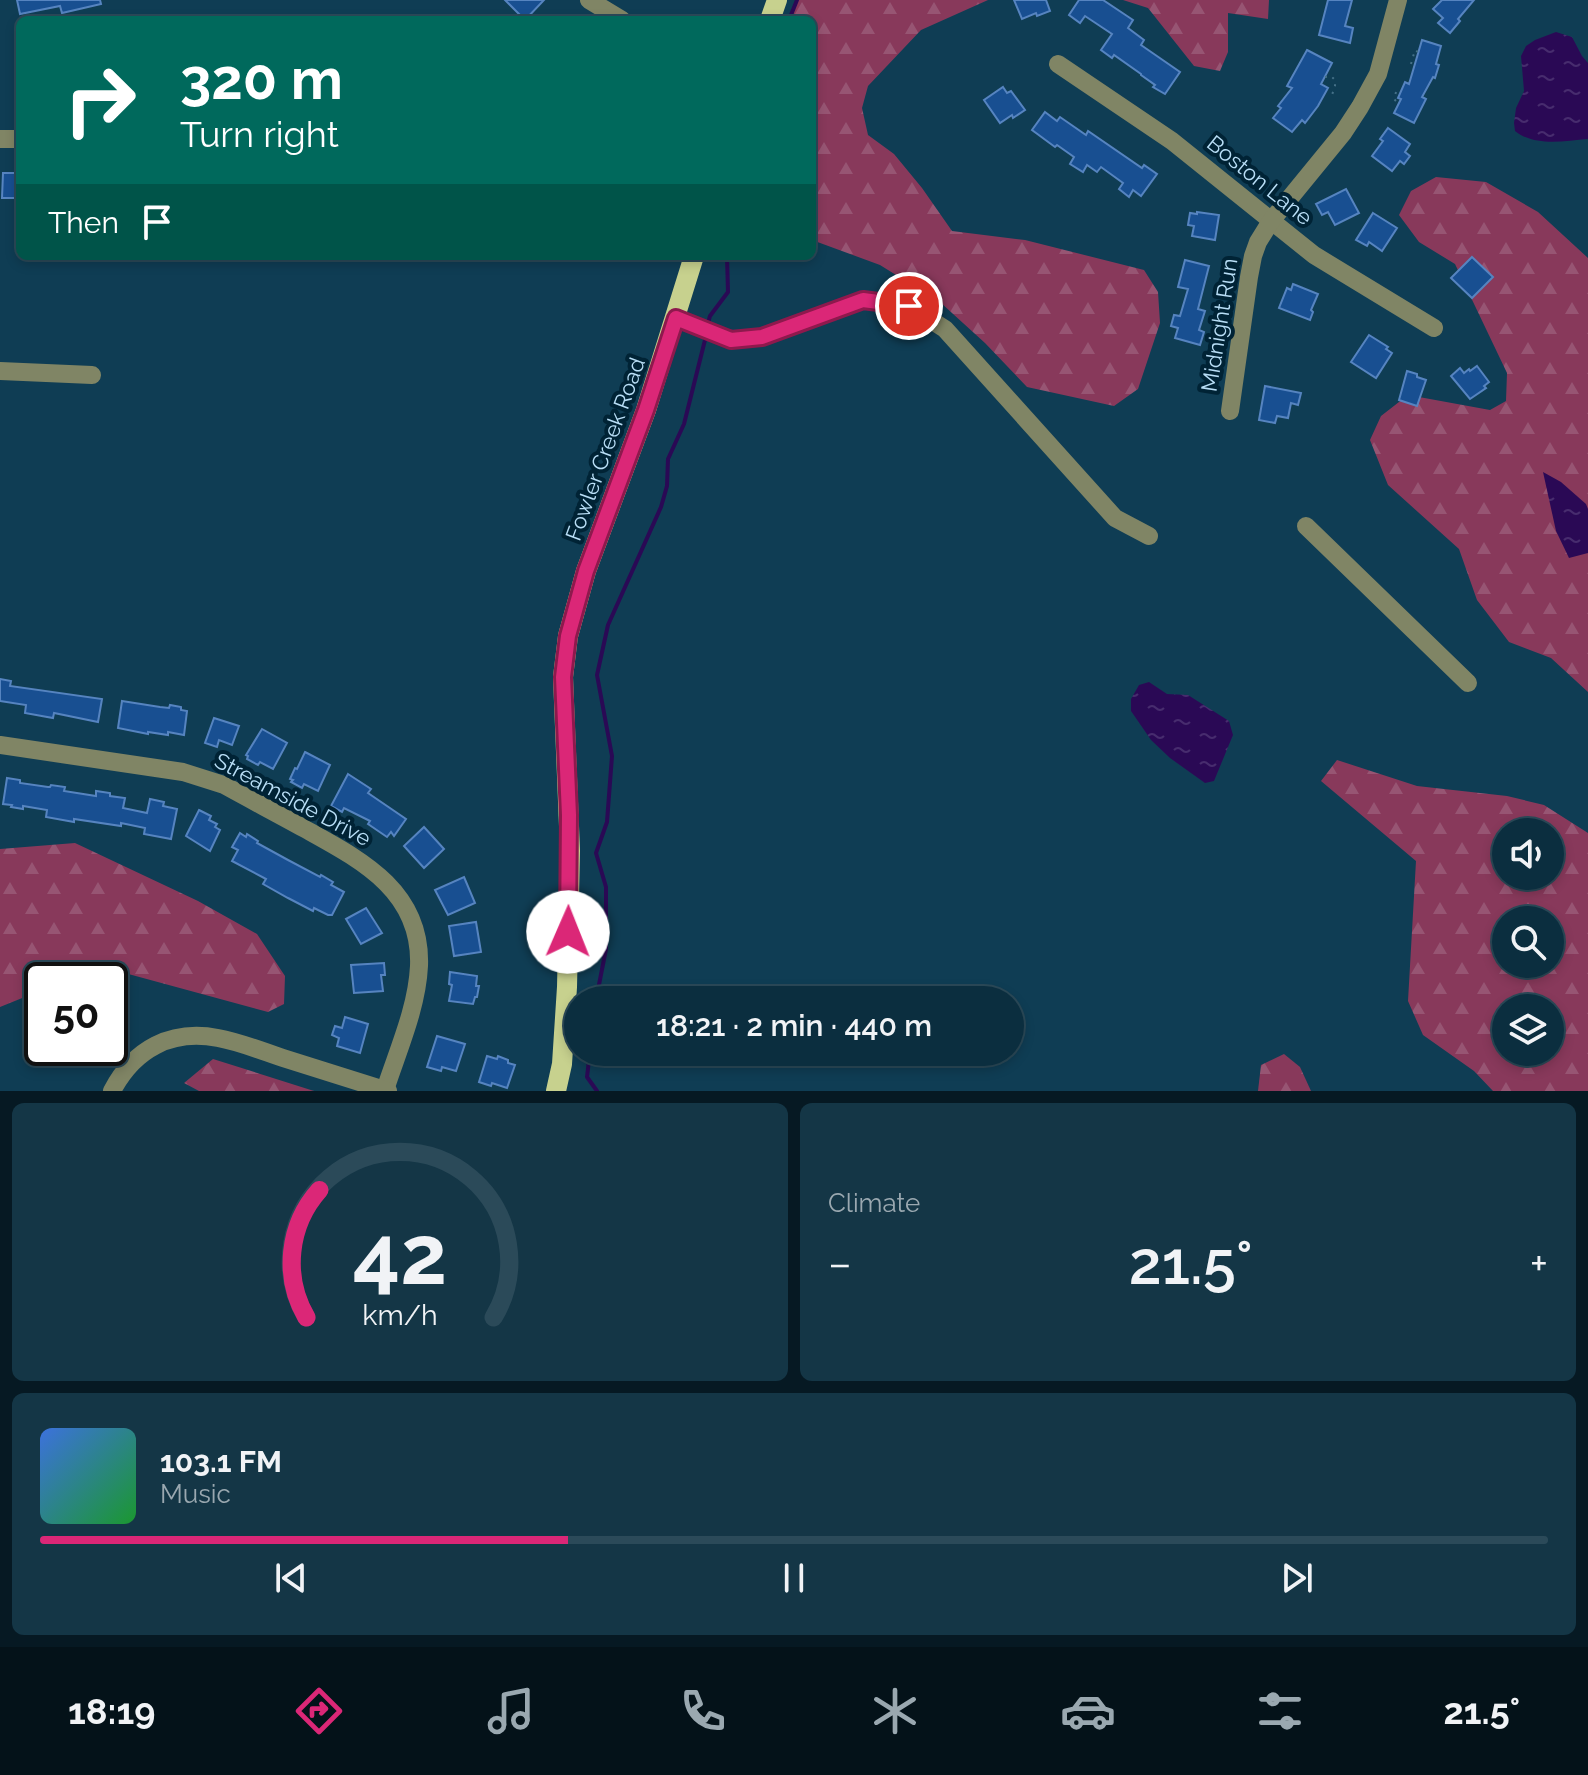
<!DOCTYPE html>
<meta charset="utf-8">
<style>
:root{--surface:#0b2e3f;--page:#143646;--text:#f1f3f6;--muted:#9aa8b0;--line:#2b4a59;--accent:#db2777}
body{margin:0;font-family:Raleway,sans-serif;background:var(--page);color:var(--text);height:100vh;display:flex;flex-direction:column;font-size:30px;white-space:nowrap}
*{box-sizing:border-box;margin:0}
p{font-size:26px;color:var(--muted)}
.icon{flex:none;width:44px;height:44px;fill:none;stroke:currentColor;stroke-width:2;stroke-linecap:round;stroke-linejoin:round}
.map{position:relative;height:1091px;overflow:hidden}
.sheet{display:flex;flex-direction:column;gap:12px;padding:12px;background:#061923;flex:1}
.sheet>*{flex:none}
.guide{position:absolute;left:16px;top:16px;width:800px;height:244px;border-radius:12px;box-shadow:0 4px 12px #0003,0 0 0 2px var(--line);background:#00695c;color:#fff;overflow:hidden}
.controls{position:absolute;left:1492px;top:818px;display:grid;gap:16px}
.controls a{display:grid;place-items:center;width:72px;height:72px;border-radius:50%;background:var(--surface);box-shadow:0 4px 12px #0003,0 0 0 2px var(--line);font-size:40px}
.speed{position:absolute;left:24px;top:962px;display:flex;gap:16px;font-size:40px;font-weight:700;text-align:center}
.speed>*{display:grid;place-content:center;width:104px;height:104px;border-radius:50%;background:var(--surface);box-shadow:0 4px 12px #0003,0 0 0 2px var(--line);line-height:1}
.speed .limit{border:4px solid #111;border-radius:12px;background:#fff;color:#111}
.pin{position:absolute;display:grid;place-items:center;width:68px;height:68px;color:#fff;margin:-34px;border:4px solid #fff;border-radius:50%;box-shadow:0 2px 8px #0007}
.me{position:absolute;width:88px;margin:-44px;rotate:1deg;stroke-linejoin:round;filter:drop-shadow(0 0 6px #0008)}
.turn{display:flex;align-items:center;gap:28px;height:168px;padding:0 32px;font-size:36px}
.turn .icon{width:104px;height:104px;stroke-width:2.5}
.turn b{display:block;font-size:56px;line-height:68px}
.then{display:flex;align-items:center;height:76px;padding:0 32px;background:#0003;gap:16px;font-size:30px}
.big{font-size:60px;font-weight:600;line-height:1.1}
.sheet .widget{flex:1;display:flex;flex-direction:column;justify-content:center;gap:12px;min-width:0;padding:0 28px;border-radius:12px;background:var(--page)}
.sheet .dial{align-items:center;gap:0}
.dial svg{height:208px;overflow:visible;fill:none;stroke:var(--line);stroke-width:7;stroke-linecap:round;text-anchor:middle}
.dial text{fill:var(--text);stroke:none}
.song{display:flex;align-items:center;gap:24px}
.cover{width:96px;height:96px;border-radius:12px;background:linear-gradient(135deg,hsl(220 70% 55%),hsl(130 70% 35%))}
.played{height:8px;border-radius:4px;background:linear-gradient(90deg,var(--accent) 35%,var(--line) 35%)}
.keys{display:flex;justify-content:space-around;direction:ltr}
.heat{display:flex;justify-content:space-between;align-items:center;font-size:44px;direction:ltr}
.sheet .tiles{flex:1;display:grid;gap:12px;grid-template-columns:1fr 1fr}
.widget:last-child{grid-column:span 2}
.trip{position:absolute;left:564px;top:986px;width:460px;height:80px;border-radius:40px;background:var(--surface);box-shadow:0 4px 12px #0003,0 0 0 2px var(--line);font-weight:600;line-height:80px;text-align:center}
.tab-bar{display:flex;height:128px;justify-content:space-around;align-items:center;background:#041219;color:var(--muted)}
.tab-bar .icon{width:56px;height:56px}
.tab-bar .on{color:var(--accent)}
.tab-bar b{font-size:36px;color:var(--text)}
.map>svg:first-child{display:block}
.forest{fill:url(#forest-firs);fill-rule:evenodd}
.water{fill:url(#water-ripples)}
.lines{fill:none;stroke-linecap:round;stroke-linejoin:round}
.stream{stroke:#2a0955;stroke-width:4}
.building{fill:#184f91;stroke:#5684c0;stroke-width:2}
.path{stroke:#457188;stroke-width:2;stroke-dasharray:2 6;stroke-linecap:butt}
.minor{stroke:#808565;stroke-width:18}
.major{stroke:#c7d18e;stroke-width:20}
.route-casing{stroke:#8e194d;stroke-width:20}
.route{stroke:#db2777;stroke-width:14}
.labels{text-anchor:middle;dominant-baseline:central;stroke-width:8;stroke-linejoin:round;paint-order:stroke}
.street-label{font-size:22px;fill:#b8def6;stroke:#002335}
</style>
<div class="map">
<svg width="1588" height="1091" viewBox="0 0 1588 1091">
<defs>
<pattern id="forest-firs" width="22" height="20" patternUnits="userSpaceOnUse" patternTransform="scale(2)"><rect width="22" height="20" fill="#88395b"/><path d="M5 1l3.5 6h-7zM16 11l3.5 6h-7z" fill="#975573"/></pattern>
<pattern id="water-ripples" width="26" height="14" patternUnits="userSpaceOnUse" patternTransform="scale(2)"><rect width="26" height="14" fill="#2a0955"/><path d="M2 4q2-2 4 0t4 0M15 11q2-2 4 0t4 0" fill="none" stroke="#472c6e"/></pattern>
</defs>
<rect width="100%" height="100%" fill="#0f3d54"/>
<!-- forest -->
<g class="forest">
<path d="M798,0H988L921,30L868,86L862,108L868,135L894,154L922,188L952,231L1025,240L1144,270L1158,292L1160,323L1138,389L1114,406L1027,387L985,343L941,303L880,265L812,240V20H791Z"/>
<path d="M1123,0H1269L1268,19L1228,13V52L1220,71L1194,66L1148,8Z"/>
<path d="M1436,177L1486,182L1538,212L1588,258V692L1551,658L1509,642L1477,600L1459,549L1388,485L1370,440L1381,416L1408,395L1490,410L1506,401L1507,373L1455,264L1419,242L1399,215L1411,191Z"/>
<path d="M1337,760L1417,786L1507,796L1544,805L1588,833V1091H1493L1474,1071L1423,1035L1408,1001L1416,861L1321,781ZM1550,832V876H1506V832ZM1550,920V964H1506V920ZM1550,1008V1052H1506V1008Z"/>
<path d="M75,843L198,901L257,934L285,976L284,1004L268,1012L99,966L65,980H42V990L0,1007V849Z"/>
<path d="M1284,1054L1300,1067L1311,1091H1258L1261,1065Z"/>
<path d="M213,1059L314,1091H199L184,1083Z"/>
</g>
<!-- water -->
<g class="water">
<path d="M1556,32L1572,37L1582,56L1588,63V139C1564,141 1535,147 1515,131L1514,123L1516,108L1524,91L1521,56L1526,46L1535,40Z"/>
<path d="M1543,472L1561,482L1586,504L1588,509V553L1569,558L1556,531Z"/>
<path d="M1149,682L1167,694L1188,695L1229,721L1233,735L1214,781L1205,783L1170,758L1151,740L1131,711V699L1139,685Z"/>
</g>
<g class="lines">
<!-- stream -->
<g class="stream">
<path d="M789,20L797,0"/>
<path d="M708,323L710,316L728,292L727,256"/>
<path d="M596,1000L606,949V887L596,853L607,822L612,756L597,675L608,625L661,507L667,486L668,459L684,424L706,336"/>
<path d="M590,1052L587,1077L597,1091"/>
</g>
</g>
<!-- building -->
<g class="building">
<path d="M17,0H100L101,4L62,13L60,6L20,14Z"/>
<path d="M505,0H544L525,20Z"/>
<path d="M1014,0H1046L1050,11L1037,16L1036,13L1022,19Z"/>
<path d="M1079,0H1103L1133,20L1128,28L1144,40L1141,45L1180,72L1165,94L1153,87L1155,85L1141,75V74L1114,55L1112,58L1101,50L1112,34L1085,16L1080,23L1069,15Z"/>
<path d="M1328,0H1352L1345,26L1353,28L1350,43L1319,35Z"/>
<path d="M1442,0H1474L1458,19L1460,21L1450,33L1438,23L1443,18L1433,9Z"/>
<path d="M1422,40L1441,46L1436,64L1439,65L1435,78L1433,77L1422,97L1426,99L1414,123L1394,113L1401,99L1398,98L1405,82L1409,84Z"/>
<path d="M1307,50L1332,63L1321,84L1328,88L1318,106L1305,123L1302,120L1292,132L1273,118L1281,108L1278,106L1292,88L1287,86Z"/>
<path d="M1003,87L1007,93L1011,91L1025,110L1013,118L1012,115L1000,123L984,100Z"/>
<path d="M1045,112L1057,121L1060,117L1086,135L1088,131L1142,168L1144,165L1157,174L1141,196L1133,190L1129,197L1119,189L1123,183L1101,167L1097,172L1087,165L1083,172L1070,164L1074,157L1057,145L1055,147L1032,130Z"/>
<path d="M1388,128L1410,144L1405,152L1410,156L1404,164L1400,161L1392,171L1372,156L1383,141L1380,139Z"/>
<path d="M3,173H20V198H2Z"/>
<path d="M1346,189L1359,213L1335,225L1328,212L1322,215L1316,204Z"/>
<path d="M1197,212L1219,215L1215,240L1192,236L1194,226L1188,225L1190,213L1197,214Z"/>
<path d="M1373,213L1397,228L1382,251L1369,242L1367,246L1356,240Z"/>
<path d="M1472,257L1493,277L1472,298L1451,278Z"/>
<path d="M1185,260L1209,266L1198,309L1205,311L1199,330L1204,332L1200,345L1175,338L1178,328L1171,326L1174,315L1180,316L1188,289L1178,287Z"/>
<path d="M1293,284L1318,294L1311,310L1313,312L1310,320L1279,308L1287,288L1291,290Z"/>
<path d="M1369,335L1388,347L1386,349L1392,353L1376,378L1351,362Z"/>
<path d="M1477,366L1489,382L1484,386L1486,388L1470,399L1451,376L1460,368L1464,373L1469,369L1470,371Z"/>
<path d="M1407,371L1417,374V377L1426,380L1417,406L1399,400Z"/>
<path d="M1265,386L1301,393L1298,405L1291,403L1288,418L1277,416L1275,423L1259,420Z"/>
<path d="M0,679L11,681L10,686L102,699L98,722L54,713L53,718L25,713L26,705L0,701Z"/>
<path d="M122,701L160,707L169,708L170,705L181,707V710L187,711L184,735L168,732V735L148,732V734L118,728Z"/>
<path d="M214,718L239,726L232,745L219,740L217,747L205,743Z"/>
<path d="M262,729L287,743L273,769L260,762L258,765L247,759L248,756L246,755Z"/>
<path d="M305,752L330,765L318,791L304,784L302,788L291,782L293,780L290,779L295,768L297,769Z"/>
<path d="M348,774L371,789L368,793L406,819L394,836L391,832L387,837L368,824L370,821L344,808L342,812L331,806Z"/>
<path d="M7,778L20,780V783L48,787H50L51,785L65,787L64,791L96,796V791L110,793V796L125,798L123,808L147,813L150,799L164,802L163,806L177,809L171,839L144,834L145,828L121,823V826L74,819V822L46,817L47,810L23,806V809L11,807L12,805L3,804Z"/>
<path d="M199,810L211,816L209,820L217,824L215,827L220,830L210,851L186,836Z"/>
<path d="M424,827L444,849L424,868L404,846Z"/>
<path d="M240,833L246,837L247,834L258,841L257,843L288,860L320,877L321,875L333,882L331,885L344,892L332,915H328L314,908L313,911L288,898L263,884L266,879L232,861L238,850L232,847Z"/>
<path d="M464,877L475,903L448,915L435,890Z"/>
<path d="M366,908L382,933L361,944L346,919Z"/>
<path d="M476,922L481,952L454,956L449,926Z"/>
<path d="M384,963L385,975H381L383,991L354,993L351,965Z"/>
<path d="M450,972L477,976L476,986H479L477,997H475L473,1004L449,1001L452,985L449,984Z"/>
<path d="M345,1017L368,1024L360,1053L337,1046L339,1038L332,1035L335,1026L342,1028Z"/>
<path d="M437,1036L465,1044L456,1071L442,1067L441,1071L427,1067Z"/>
<path d="M487,1056L497,1059L498,1056L508,1060V1063L515,1065L507,1088L492,1083L491,1086L479,1082Z"/>
</g>
<g class="lines">
<!-- path -->
<g class="path">
<path d="M1411,64L1415,50L1418,52"/>
<path d="M1325,77L1331,76L1335,80V86L1332,95"/>
<path d="M1396,92L1394,99L1399,104"/>
</g>
<!-- minor -->
<g class="minor">
<path d="M589,0L622,20"/>
<path d="M1058,64L1172,141L1314,255L1434,328"/>
<path d="M0,139H20"/>
<path d="M676,318L731,340L762,337L863,300L909,306L945,329L1115,518L1149,536"/>
<path d="M0,371L92,375"/>
<path d="M1230,411L1249,277L1253,256L1258,242L1271,221L1343,133L1360,107L1378,74L1398,0"/>
<path d="M1306,526L1468,683"/>
<path d="M0,745L183,772L224,785C251,800 278,814 305,829C361,860 422,891 419,966C417,1008 398,1050 385,1090"/>
<path d="M112,1091C134,1049 171,1029 218,1038C240,1042 262,1051 283,1058C318,1069 353,1080 388,1091"/>
</g>
<!-- major -->
<g class="major">
<path d="M770,20L777,0"/>
<path d="M556,1091L562,1064L567,987L570,851L563,677L568,636L586,571L646,410L694,256"/>
</g>
</g>
<g class="lines">
<defs>
<path id="route" d="M568,932L569,815L563,677L568,636L586,571L646,410L676,318L731,340L762,337L863,300L909,306"/>
</defs>
<!-- route casing -->
<use href="#route" class="route-casing"/>
<!-- route -->
<use href="#route" class="route"/>
</g>
<g class="labels">
<!-- street labels -->
<g class="street-label">
<text transform="translate(1260 180) rotate(39)">Boston Lane</text>
<text transform="translate(1219 325) rotate(-81)">Midnight Run</text>
<text transform="translate(605 449) rotate(-70)">Fowler Creek Road</text>
<text transform="translate(293 799) rotate(28)">Streamside Drive</text>
</g>
</g>
</svg>
<div class="controls">
<a><svg class="icon" aria-label="sound" viewBox="0 0 24 24"><path d="M4 9h4l5-4v14l-5-4H4zM17 9q2 3 0 6"/></svg></a>
<a><svg class="icon" aria-label="search" viewBox="0 0 24 24"><circle cx="10" cy="10" r="6"/><path d="M15 15l6 6"/></svg></a>
<a><svg class="icon" aria-label="layers" viewBox="0 0 24 24"><path d="M12 4l9 5-9 5-9-5zM3 14l9 5 9-5"/></svg></a>
</div>
<div class="speed"><div class="limit">50</div></div>
<div class="pin" style="left:909px;top:306px;background:#d93025"><svg class="icon" aria-label="arrive" viewBox="0 0 24 24"><path d="M6 21V4h12l-3 4 3 4H6"/></svg></div>
<svg class="me" style="left:568px;top:932px" viewBox="-20 -20 40 40"><circle r="19" fill="#fff"/><path d="M0-13L10 11 0 6-10 11z" fill="#db2777"/></svg>
<div class="trip">18:21 · 2 min · 440 m</div>
<div class="guide">
<div class="turn"><svg class="icon" aria-label="right" viewBox="0 0 24 24"><path d="M7 20v-9h11M14 6l5 5-5 5"/></svg><div><b>320 m</b>Turn right</div></div>
<div class="then">Then<svg class="icon" aria-label="arrive" viewBox="0 0 24 24"><path d="M6 21V4h12l-3 4 3 4H6"/></svg></div>
</div>
</div>
<section class="sheet">
<div class="tiles">
<div class="widget dial"><svg viewBox="0 0 100 80">
<path d="M14 69A42 42 0 1 1 86 69"/>
<path d="M14 69A42 42 0 0 1 19 20" stroke="#db2777"/>
<text x="50" y="56" font-size="32" font-weight="700">42</text>
<text x="50" y="72" font-size="11">km/h</text>
</svg></div>
<div class="widget"><p>Climate</p>
<div class="heat"><a>−</a><b class="big">21.5°</b><a>+</a></div>
</div>
<div class="widget">
<div class="song"><i class="cover"></i><div><b>103.1 FM</b><p>Music</p></div></div>
<div class="played"></div>
<div class="keys"><svg class="icon" aria-label="previous" viewBox="0 0 24 24"><path d="M18 5L8 12l10 7zM5 5v14"/></svg><svg class="icon" aria-label="pause" viewBox="0 0 24 24"><path d="M8 5v14M16 5v14"/></svg><svg class="icon" aria-label="next" viewBox="0 0 24 24"><path d="M6 5l10 7-10 7zM19 5v14"/></svg></div>
</div>
</div>
</section>
<nav class="tab-bar">
<b>18:19</b>
<svg class="icon on" aria-label="directions" viewBox="0 0 24 24"><path d="M12 3l9 9-9 9-9-9zM9 14v-3h6M13 9l2 2-2 2"/></svg>
<svg class="icon" aria-label="music" viewBox="0 0 24 24"><path d="M9 18V5l10-2v13"/><circle cx="6" cy="18" r="3"/><circle cx="16" cy="16" r="3"/></svg>
<svg class="icon" aria-label="phone" viewBox="0 0 24 24"><path d="M5 4h4l2 5-3 2q2 4 5 5l2-3 5 2v4C11 20 4 13 5 4z"/></svg>
<svg class="icon" aria-label="climate" viewBox="0 0 24 24"><path d="M12 3v18M4 7l16 10M4 17L20 7"/></svg>
<svg class="icon" aria-label="car" viewBox="0 0 24 24"><path d="M5 17H2v-5l4-1 3-4h7l3 4 3 1v5h-3M9 17h6M6 11h13"/><circle cx="7" cy="17" r="2"/><circle cx="17" cy="17" r="2"/></svg>
<svg class="icon" aria-label="filters" viewBox="0 0 24 24"><path d="M4 7h16M4 17h16"/><circle cx="9" cy="7" r="2"/><circle cx="15" cy="17" r="2"/></svg>
<b>21.5°</b>
</nav>
